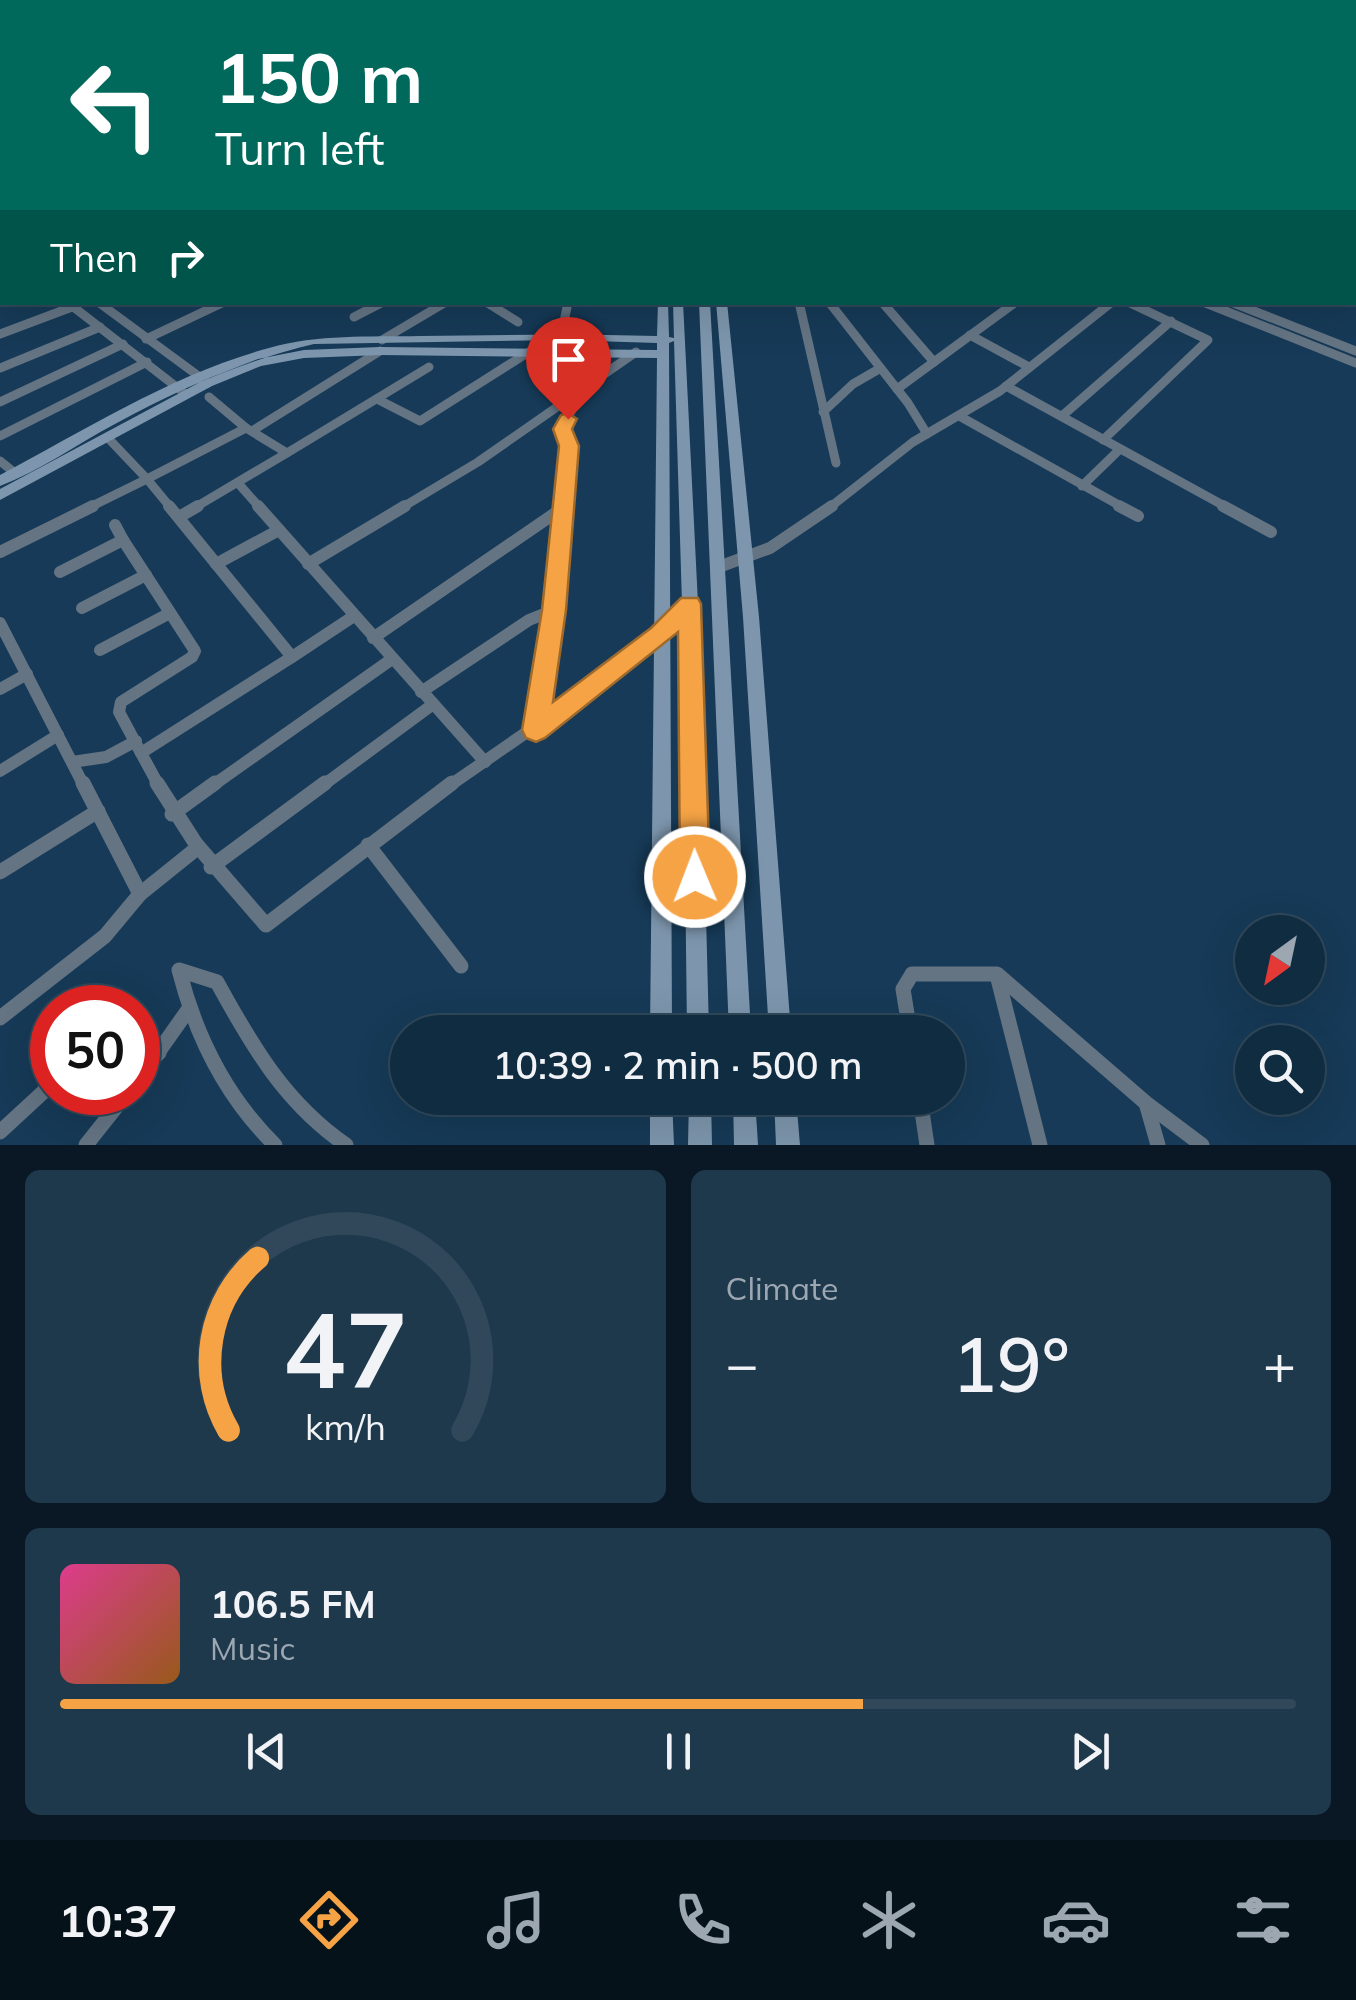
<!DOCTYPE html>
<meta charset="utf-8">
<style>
:root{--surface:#102c41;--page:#1e384c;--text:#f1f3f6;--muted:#9ca7b1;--line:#30485a;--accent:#f5a345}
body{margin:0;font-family:Mulish,sans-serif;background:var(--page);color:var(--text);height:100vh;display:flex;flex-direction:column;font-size:38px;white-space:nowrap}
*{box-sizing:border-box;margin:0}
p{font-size:32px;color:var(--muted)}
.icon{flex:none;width:55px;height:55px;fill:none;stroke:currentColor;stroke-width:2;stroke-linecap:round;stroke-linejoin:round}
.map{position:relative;height:1145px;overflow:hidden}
.drawer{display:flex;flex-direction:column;gap:25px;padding:25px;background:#091824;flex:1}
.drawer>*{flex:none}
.guide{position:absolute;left:0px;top:0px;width:1358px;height:305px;box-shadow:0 10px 40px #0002,0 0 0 2px var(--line);background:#00695c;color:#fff;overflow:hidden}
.needle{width:65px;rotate:213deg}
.fabs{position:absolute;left:1235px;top:915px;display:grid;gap:20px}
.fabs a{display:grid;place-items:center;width:90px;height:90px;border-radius:50%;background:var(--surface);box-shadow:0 10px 40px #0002,0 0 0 2px var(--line);font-size:50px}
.speed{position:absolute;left:30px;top:985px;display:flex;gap:20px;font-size:50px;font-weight:700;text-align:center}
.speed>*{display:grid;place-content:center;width:130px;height:130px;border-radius:50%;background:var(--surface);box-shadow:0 10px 40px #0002,0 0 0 2px var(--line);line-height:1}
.speed .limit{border:15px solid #d22;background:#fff;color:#111}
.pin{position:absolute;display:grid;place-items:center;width:85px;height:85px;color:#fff;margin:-102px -42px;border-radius:50% 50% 50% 0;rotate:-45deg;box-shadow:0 0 10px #0007}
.pin .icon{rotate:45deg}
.me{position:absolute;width:110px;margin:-55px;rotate:359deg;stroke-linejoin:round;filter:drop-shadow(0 0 8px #0008)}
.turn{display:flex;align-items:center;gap:35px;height:210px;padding:0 50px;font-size:45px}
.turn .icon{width:130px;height:130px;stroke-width:2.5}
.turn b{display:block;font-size:70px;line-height:85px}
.then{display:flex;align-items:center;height:95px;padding:0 50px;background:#0003;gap:20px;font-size:38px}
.big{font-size:75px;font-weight:600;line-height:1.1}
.drawer .tile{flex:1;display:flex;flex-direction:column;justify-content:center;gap:15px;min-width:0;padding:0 35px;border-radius:15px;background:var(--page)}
.drawer .dial{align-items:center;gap:0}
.dial svg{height:260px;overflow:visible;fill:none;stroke:var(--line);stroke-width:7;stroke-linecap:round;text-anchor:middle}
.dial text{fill:var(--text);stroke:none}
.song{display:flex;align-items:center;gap:30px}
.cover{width:120px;height:120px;border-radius:15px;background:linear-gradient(135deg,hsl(330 70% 55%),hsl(30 70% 35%))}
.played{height:10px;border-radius:5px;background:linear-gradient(90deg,var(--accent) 65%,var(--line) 65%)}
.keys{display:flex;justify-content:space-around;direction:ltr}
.heat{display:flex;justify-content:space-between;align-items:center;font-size:55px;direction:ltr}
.drawer .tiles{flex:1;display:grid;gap:25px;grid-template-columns:1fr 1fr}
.tile:last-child{grid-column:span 2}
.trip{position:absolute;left:390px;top:1015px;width:575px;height:100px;border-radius:50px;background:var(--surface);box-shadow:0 10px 40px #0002,0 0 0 2px var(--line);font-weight:600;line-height:100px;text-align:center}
.tabs{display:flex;height:160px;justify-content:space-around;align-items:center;background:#06121a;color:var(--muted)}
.tabs .icon{width:70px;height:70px}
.tabs .current{color:var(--accent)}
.tabs b{font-size:45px;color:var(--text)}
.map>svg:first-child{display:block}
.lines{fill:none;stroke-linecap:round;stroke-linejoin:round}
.street-far3{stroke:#647483;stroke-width:5}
.street-far2{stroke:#647483;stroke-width:9}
.street-far1{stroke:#647483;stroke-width:12}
.street{stroke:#647483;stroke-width:15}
.secondary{fill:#7d96ad;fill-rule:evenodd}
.route{fill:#f5a345;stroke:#9f6a2d;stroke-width:2.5}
</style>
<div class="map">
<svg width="1356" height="1145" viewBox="0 0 1356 1145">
<rect width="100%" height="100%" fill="#163a57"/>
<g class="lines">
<!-- street-far3 -->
<g class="street-far3">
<path d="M107,0L112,2"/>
<path d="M172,0L180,2"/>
<path d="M226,0L234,2"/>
<path d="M567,0L644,2"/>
<path d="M902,0L911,2"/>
<path d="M134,2L141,0"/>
<path d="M248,2L256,0"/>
<path d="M277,2L286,0"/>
<path d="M495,2L502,0"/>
<path d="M542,2L549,0"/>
<path d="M701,2L796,0"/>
</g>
<!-- street-far2 -->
<g class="street-far2">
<path d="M67,302L183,392"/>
<path d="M98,302L208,383"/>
<path d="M486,302L518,322"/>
<path d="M799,302L836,463"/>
<path d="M829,302L908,403L927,434"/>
<path d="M882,302L934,362"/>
<path d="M1203,302L1356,363"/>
<path d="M1231,302L1356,351"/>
<path d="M354,317L383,302"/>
<path d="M0,334L72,307"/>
<path d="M970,335L1029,367"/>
<path d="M561,337L568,302"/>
<path d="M146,339L224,302"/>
<path d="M382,340L446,302"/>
<path d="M0,368L100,327"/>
<path d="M1006,386L1228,508"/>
<path d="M897,389L1016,302"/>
<path d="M377,399L420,421L532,350"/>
<path d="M563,401L571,412L562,429L569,446L563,508"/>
<path d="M0,402L123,344"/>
<path d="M823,412L853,384L879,369"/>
<path d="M1062,416L1171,321"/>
<path d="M961,417L1124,508"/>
<path d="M252,431L380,351"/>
<path d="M0,436L147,362"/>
<path d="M1103,440L1208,340L1128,302"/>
<path d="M287,453L429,367"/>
<path d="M0,461L15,473"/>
<path d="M238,483L260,508"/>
<path d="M1082,486L1119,450"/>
<path d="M88,508L147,479L108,438"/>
<path d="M171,508L147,479L246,428L209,397"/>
<path d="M194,508L287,453L246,428"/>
<path d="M401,508L478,462L636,352"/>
<path d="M829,508L913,442L1000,391L1112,302"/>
</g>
<!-- street-far1 -->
<g class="street-far1">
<path d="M258,506L485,762"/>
<path d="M1119,506L1138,516"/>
<path d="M1223,506L1271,532"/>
<path d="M179,517L198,506"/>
<path d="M115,525L123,540"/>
<path d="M0,552L93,506"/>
<path d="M216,564L279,530"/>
<path d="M308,564L405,506"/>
<path d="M716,568L770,548L832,506"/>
<path d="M60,572L123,540L195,651L192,657L121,702L119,712L141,753"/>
<path d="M82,608L146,575"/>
<path d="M0,623L84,786"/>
<path d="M373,638L564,507"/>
<path d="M100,650L170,613"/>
<path d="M292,657L354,616"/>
<path d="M0,689L27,674"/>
<path d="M421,692L529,620L554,610"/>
<path d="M536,730L554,610L564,506"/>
<path d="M72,762L106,757L136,741"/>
<path d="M0,771L58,735"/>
<path d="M159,786L141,753L292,657L169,506"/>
<path d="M212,786L392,659"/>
<path d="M322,786L432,705"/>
<path d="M449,786L605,678L690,604"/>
</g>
<!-- street -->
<g class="street">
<path d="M83,783L140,894"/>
<path d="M157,783L196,844L266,925L452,783"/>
<path d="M172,814L215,783"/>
<path d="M368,845L461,966"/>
<path d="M211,867L325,783"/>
<path d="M0,872L98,811"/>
<path d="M997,975L1040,1145"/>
<path d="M0,1018L105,936L140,894L196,849"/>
<path d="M138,1021L159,1053"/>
<path d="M910,1032L903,989L912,974H997L1146,1103L1202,1145"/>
<path d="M138,1081L188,1010"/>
<path d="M920,1098L927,1145"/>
<path d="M1146,1103L1158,1145"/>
<path d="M0,1132L52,1084"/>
<path d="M86,1145L128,1092"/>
<path d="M275,1145C225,1096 196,1037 179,970L217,982C252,1046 285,1103 346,1145"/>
</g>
<!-- secondary -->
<g class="secondary">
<rect x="0" y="157" width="2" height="6"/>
<path d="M658,302H668L669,337L674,338L673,302H683L698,604L709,1032H687L682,604L674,341L669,343L672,1032H650L657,358L380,355L304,358L261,366L212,386L0,500V489L204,380L258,359L304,350L380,347L657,350V343L561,340L314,344C243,361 179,389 115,424C77,444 40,471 0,486V475C87,429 173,374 269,348C318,334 369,337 420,336C499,335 578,334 657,336Z"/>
<path d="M699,302H710L751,1032H729Z"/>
<path d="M716,302H727L759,617L791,1032H769L743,617Z"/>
<path d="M650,1098H672L674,1145H650Z"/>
<path d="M689,1098H711L712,1145H688Z"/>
<path d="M733,1098H755L758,1145H734Z"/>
<path d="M774,1098H796L800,1145H776Z"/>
</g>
</g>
<!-- route -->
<path class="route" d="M568,413L577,419L572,429L579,446L566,610L553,702L651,628L681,598H698L701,604L710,877L705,887L695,892L685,887L680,877L678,632L545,738L536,742L526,738L522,730L542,610L559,446L553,429L561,415Z"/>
</svg>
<div class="fabs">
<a><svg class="needle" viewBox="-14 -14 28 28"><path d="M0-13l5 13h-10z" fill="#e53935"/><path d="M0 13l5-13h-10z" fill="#9ca7b1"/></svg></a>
<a><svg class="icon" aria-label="search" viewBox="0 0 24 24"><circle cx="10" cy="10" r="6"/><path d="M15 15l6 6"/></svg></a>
</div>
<div class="speed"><div class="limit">50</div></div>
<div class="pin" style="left:568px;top:419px;background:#d93025"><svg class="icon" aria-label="arrive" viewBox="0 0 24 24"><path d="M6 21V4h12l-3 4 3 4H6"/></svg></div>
<svg class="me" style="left:695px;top:877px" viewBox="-20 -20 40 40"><circle r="17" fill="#f5a345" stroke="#fff" stroke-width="3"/><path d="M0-11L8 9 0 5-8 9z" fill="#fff"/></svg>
<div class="trip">10:39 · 2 min · 500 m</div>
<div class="guide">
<div class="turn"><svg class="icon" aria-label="left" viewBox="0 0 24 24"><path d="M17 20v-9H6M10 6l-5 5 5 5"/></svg><div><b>150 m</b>Turn left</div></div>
<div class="then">Then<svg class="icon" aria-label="right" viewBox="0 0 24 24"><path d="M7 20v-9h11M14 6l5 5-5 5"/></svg></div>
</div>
</div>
<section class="drawer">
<div class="tiles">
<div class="tile dial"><svg viewBox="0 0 100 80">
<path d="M14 69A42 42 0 1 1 86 69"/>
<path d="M14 69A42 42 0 0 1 23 16" stroke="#f5a345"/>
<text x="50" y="56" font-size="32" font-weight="700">47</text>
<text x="50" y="72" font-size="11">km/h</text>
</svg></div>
<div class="tile"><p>Climate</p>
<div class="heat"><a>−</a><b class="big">19°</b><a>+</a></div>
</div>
<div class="tile">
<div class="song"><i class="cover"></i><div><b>106.5 FM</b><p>Music</p></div></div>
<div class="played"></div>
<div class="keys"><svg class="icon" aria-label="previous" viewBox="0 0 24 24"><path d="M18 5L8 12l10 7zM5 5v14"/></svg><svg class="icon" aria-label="pause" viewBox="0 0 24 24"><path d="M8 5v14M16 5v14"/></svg><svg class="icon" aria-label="next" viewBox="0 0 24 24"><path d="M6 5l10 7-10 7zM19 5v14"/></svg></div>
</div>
</div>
</section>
<nav class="tabs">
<b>10:37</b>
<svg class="icon current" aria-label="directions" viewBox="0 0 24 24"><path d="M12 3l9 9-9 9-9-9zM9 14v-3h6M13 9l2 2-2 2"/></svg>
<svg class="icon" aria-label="music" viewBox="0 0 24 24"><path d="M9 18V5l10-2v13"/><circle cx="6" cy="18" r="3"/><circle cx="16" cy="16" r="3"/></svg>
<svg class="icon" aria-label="phone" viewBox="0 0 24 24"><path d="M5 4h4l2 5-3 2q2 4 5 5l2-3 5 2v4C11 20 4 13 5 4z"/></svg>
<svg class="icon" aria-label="climate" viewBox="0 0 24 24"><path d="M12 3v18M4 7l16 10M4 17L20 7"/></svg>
<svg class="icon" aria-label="car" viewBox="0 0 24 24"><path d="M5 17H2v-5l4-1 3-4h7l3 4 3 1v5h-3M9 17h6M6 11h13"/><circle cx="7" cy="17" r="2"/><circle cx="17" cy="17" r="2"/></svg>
<svg class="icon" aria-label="filters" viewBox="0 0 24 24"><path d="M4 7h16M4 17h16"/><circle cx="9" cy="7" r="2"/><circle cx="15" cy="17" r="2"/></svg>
</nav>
